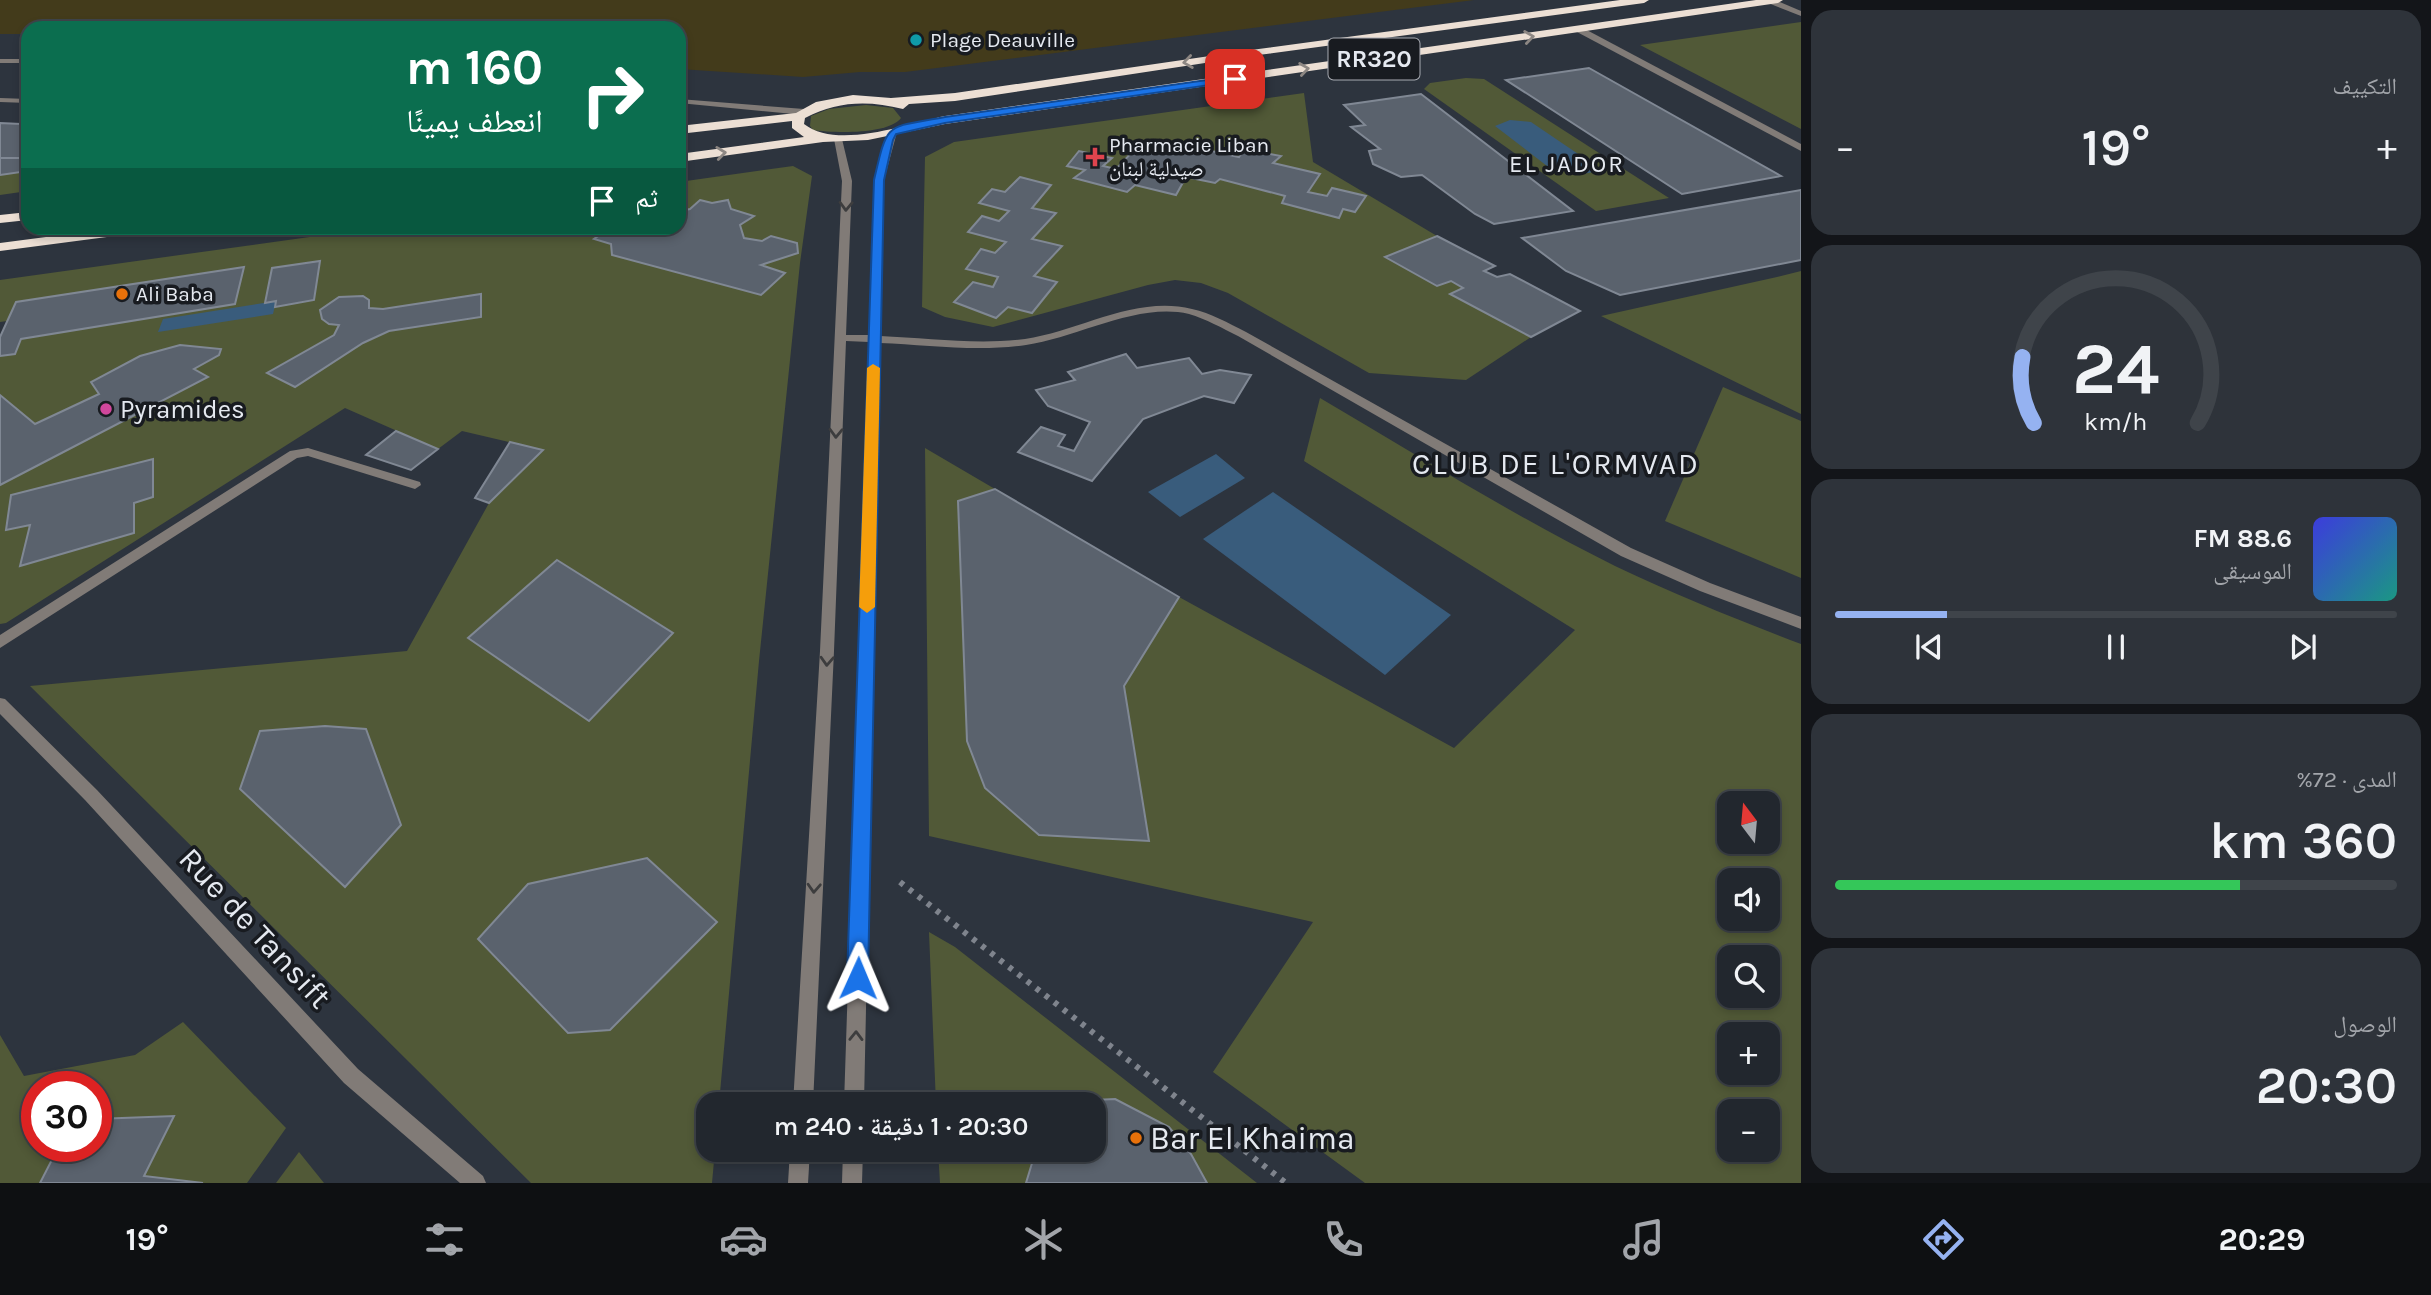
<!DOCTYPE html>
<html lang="ar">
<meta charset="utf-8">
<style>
:root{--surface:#22272e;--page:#2e333a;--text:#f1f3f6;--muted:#a2a5aa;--line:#3f444a;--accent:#95b2f1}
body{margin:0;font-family:Karla,"Noto Naskh Arabic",sans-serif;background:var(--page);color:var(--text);direction:rtl;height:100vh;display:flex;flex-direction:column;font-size:26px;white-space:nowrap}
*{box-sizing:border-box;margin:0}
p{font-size:23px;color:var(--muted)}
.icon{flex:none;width:38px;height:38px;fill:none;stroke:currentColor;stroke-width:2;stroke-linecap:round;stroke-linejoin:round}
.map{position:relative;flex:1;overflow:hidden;direction:ltr}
.drawer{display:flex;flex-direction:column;gap:10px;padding:10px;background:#131519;width:630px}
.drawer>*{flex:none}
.banner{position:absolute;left:21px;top:21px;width:665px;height:214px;border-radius:21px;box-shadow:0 4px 10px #0003,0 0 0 2px var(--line);direction:rtl;background:#0b6e4f;color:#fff;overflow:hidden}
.needle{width:46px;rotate:344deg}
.tools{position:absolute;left:1717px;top:791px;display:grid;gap:14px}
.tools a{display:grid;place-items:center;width:63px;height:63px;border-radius:14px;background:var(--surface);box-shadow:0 4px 10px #0003,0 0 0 2px var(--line);font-size:35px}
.speed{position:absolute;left:21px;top:1071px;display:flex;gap:14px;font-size:35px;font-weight:700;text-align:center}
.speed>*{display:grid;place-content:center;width:91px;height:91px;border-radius:50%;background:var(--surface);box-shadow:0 4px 10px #0003,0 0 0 2px var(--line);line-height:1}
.speed .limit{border:10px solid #d22;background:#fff;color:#111}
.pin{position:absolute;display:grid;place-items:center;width:60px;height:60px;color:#fff;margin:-30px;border-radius:14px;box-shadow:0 4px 10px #0006}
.me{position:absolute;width:77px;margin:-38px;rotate:1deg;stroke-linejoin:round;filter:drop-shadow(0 0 5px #0008)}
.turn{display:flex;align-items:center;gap:24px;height:147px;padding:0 28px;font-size:32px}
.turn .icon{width:91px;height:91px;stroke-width:2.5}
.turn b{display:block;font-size:49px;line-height:60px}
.then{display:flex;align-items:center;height:66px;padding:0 28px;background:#0003;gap:14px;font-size:26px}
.big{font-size:52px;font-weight:600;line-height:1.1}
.drawer .widget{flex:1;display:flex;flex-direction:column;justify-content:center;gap:10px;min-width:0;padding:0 24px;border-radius:21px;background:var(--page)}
.drawer .dial{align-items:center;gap:0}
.dial svg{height:182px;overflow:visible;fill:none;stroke:var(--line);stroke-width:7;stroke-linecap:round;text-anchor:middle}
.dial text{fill:var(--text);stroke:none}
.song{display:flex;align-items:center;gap:21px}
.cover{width:84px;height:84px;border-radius:10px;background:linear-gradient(135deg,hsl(240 70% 55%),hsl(170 70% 35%))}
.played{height:7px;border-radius:4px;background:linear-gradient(90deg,var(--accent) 20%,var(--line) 20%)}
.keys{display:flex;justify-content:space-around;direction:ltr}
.heat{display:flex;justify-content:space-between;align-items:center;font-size:38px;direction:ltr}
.charge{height:10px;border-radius:5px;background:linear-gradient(90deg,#34c759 72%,var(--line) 0)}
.trip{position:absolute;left:696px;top:1092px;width:410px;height:70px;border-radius:21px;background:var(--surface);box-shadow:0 4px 10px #0003,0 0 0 2px var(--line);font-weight:600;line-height:70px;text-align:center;direction:rtl}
.dock{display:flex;height:112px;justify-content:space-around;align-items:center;background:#0e1012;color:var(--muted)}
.dock .icon{width:49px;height:49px}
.dock .on{color:var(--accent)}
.dock b{font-size:32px;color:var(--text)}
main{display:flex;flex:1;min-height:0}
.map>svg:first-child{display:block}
.green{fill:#515937;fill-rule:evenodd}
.sand{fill:#433b1b}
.water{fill:#395c7c}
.building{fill:#5a626d;stroke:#808894;stroke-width:2}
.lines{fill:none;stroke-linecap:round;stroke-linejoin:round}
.path{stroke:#7f848d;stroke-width:6;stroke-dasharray:4.5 7;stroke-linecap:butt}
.lane{fill:#817b77;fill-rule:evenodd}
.street{fill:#817b77;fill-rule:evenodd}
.highway{fill:#ecdfd4;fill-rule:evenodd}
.oneway{stroke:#8d8783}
.oneway2{stroke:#3d3d3e}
.route{fill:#1a73e8;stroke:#114b97;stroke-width:2}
.slow{fill:#f59e0b}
.culture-dot{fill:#0f9aa8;stroke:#181b20;stroke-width:2.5}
.health-dot{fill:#e0444e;stroke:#181b20;stroke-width:2.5}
.food-dot{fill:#e8710a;stroke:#181b20;stroke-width:2.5}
.hotel-dot{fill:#d1479c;stroke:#181b20;stroke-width:2.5}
.labels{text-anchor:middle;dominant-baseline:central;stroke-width:7;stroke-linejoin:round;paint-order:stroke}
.far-poi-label{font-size:21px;fill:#e5e9f0;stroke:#181b20;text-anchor:start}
.shield{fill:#181b20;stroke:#a8abb2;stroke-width:2}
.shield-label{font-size:24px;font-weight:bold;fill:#e5e9f0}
.far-quarter-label{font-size:24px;letter-spacing:2px;fill:#e5e9f0;stroke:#181b20}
.poi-label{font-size:26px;fill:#e5e9f0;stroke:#181b20;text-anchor:start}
.quarter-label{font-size:30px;letter-spacing:2px;fill:#e5e9f0;stroke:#181b20}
.near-street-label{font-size:32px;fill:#e5e9f0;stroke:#181b20}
.near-poi-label{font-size:32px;fill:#e5e9f0;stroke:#181b20;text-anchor:start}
</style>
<main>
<section class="drawer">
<div class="widget"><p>التكييف</p>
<div class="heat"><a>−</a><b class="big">19°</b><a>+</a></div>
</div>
<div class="widget dial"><svg viewBox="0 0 100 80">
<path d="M14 69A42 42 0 1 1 86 69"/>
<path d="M14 69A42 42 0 0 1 9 40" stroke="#95b2f1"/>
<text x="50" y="56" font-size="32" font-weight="700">24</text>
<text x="50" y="72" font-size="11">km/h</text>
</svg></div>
<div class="widget">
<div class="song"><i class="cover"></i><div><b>88.6 FM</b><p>الموسيقى</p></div></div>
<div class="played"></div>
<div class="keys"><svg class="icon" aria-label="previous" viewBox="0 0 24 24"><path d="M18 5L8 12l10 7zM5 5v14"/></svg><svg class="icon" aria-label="pause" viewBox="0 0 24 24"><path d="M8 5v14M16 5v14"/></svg><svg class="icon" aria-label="next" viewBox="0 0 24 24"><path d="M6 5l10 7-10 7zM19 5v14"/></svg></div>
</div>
<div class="widget"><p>المدى · 72%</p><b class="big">360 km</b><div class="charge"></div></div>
<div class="widget"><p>الوصول</p><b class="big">20:30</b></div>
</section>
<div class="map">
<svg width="1801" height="1183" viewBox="0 0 1801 1183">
<rect width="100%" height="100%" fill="#2d343e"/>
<!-- green -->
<g class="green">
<path d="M1801,22V129L1640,45Z"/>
<path d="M1466,78L1484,79L1669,198L1596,211L1424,89L1430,83Z"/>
<path d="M1304,93L1313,162L1437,236L1386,257L1437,286L1451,281L1463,288L1451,294L1531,337L1466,380L1369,373L1228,293L1201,283L1175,280L1148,285L993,327L945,317L922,307L925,157L954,142Z"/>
<path d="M866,105L893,108L901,118C888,135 833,133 813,130L810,126L811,116L829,109Z"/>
<path d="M0,158H28V191L0,195Z"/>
<path d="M793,166L812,176L800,263L759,661L719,1104H709V1150H715L712,1183H531L30,686L407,651L489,503L543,450L462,431L438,449L345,408L6,623L0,624V337L7,321L0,322V280L374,228H679V182Z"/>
<path d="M1801,271V414L1601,316L1777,277Z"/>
<path d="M1723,387L1801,421V578L1665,521Z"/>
<path d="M1320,398C1417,455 1514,516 1615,566C1676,595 1738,620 1801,644V1183H1365L1213,1072L1313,922L929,836L925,448L1179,597L1454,748L1575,630L1304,461ZM1729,803H1768V842H1729ZM1729,880H1768V919H1729ZM1729,957H1768V996H1729ZM1729,1034H1768V1073H1729ZM1729,1111H1768V1150H1729Z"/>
<path d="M929,932L955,947L1257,1183H940L938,1150H1094V1104H936Z"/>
<path d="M183,1022L286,1128L247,1183H0V1035L24,1076L135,1055ZM37,1087H96V1146H37Z"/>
<path d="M299,1152L324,1183H276Z"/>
</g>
<!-- sand -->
<path class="sand" d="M0,0H1474L905,72H860L803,77L679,69V28H28V34H0Z"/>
<!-- water -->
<g class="water">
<path d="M1510,120L1531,122L1587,160L1582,161L1592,169V172C1573,178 1564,166 1547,166L1495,126Z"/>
<path d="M276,301L273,314L158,332L163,319Z"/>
<path d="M1216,454L1245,478L1180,517L1148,492Z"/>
<path d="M1273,492L1451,615L1385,675L1203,539Z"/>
</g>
<!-- building -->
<g class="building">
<path d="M1589,68L1781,176L1682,194L1506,80Z"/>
<path d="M1421,94L1573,211L1494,224L1475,214L1422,175L1401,177L1373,164L1369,151L1380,149L1351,127L1365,125L1344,105Z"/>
<path d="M28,119V158H0V123L21,124Z"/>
<path d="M1142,142L1172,149L1176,143L1239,157L1244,149L1281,156L1273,163L1320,174L1308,192L1327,196L1332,188L1366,196L1355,212L1343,209L1339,218L1282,203L1285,196L1220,179L1215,183L1186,177L1176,195L1135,185L1127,192L1074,178L1085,170L1067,166L1079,151L1112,158L1103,166L1116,169Z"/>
<path d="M0,158H28V171L0,175Z"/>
<path d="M1020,177L1051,185L1032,208L1056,213L1032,239L1062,246L1034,276L1057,282L1032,313L1008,307L996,318L954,302L973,282L993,287L998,277L966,269L981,249L995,253L1006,242L968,232L982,216L999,221L1009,211L979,203L992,189L1005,192Z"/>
<path d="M1801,190V260L1620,295L1566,271L1522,238Z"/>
<path d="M700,200L712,203L728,200L731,209L754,216L740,225L744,238L762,241L771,236L797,243L798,253L761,265L785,273L761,295L612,255L611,244L594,239L610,228H679V211L690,209Z"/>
<path d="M1437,236L1495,266L1484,271L1497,277L1510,274L1580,311L1531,337L1450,294L1463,288L1451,281L1437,286L1385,257Z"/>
<path d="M320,261L314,300L275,307L276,301L265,303L272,268Z"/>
<path d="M244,267L235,304L21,339L15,354L0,356V337L16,302Z"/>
<path d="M481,294V317L389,331L363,343L295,387L267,373L334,335L339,325L329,324L322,319L320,310L339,297L363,296L369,300V308L383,309Z"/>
<path d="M180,345L221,349L219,355L194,369L208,377L0,485V395L35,424L99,394L91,382L140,356Z"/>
<path d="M1126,354L1137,368L1189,358L1202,374L1220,370L1251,375L1234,403L1204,396L1143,419L1092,481L1018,452L1041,427L1065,435L1058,446L1074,451L1090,422L1048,406L1036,390L1075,380L1068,372Z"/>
<path d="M396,431L438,449L411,470L366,455Z"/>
<path d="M510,442L543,450L489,503L475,498Z"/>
<path d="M153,459V497L134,503V533L20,566L30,525L6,530L11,495Z"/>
<path d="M995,489L1179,597L1124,686L1149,841L1039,835L985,788L967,741L958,501Z"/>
<path d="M557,560L673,633L589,721L468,638Z"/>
<path d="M325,726L366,729L401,825L345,887L240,789L260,731Z"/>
<path d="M647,858L717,922L610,1030L568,1033L478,939L528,884Z"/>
<path d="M1115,1099L1169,1127L1191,1154L1207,1183H1026L1036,1150H1094V1104H1084L1093,1100Z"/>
<path d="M174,1116L144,1176L203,1183H40L59,1146H96V1119Z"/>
</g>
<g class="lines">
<!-- path -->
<path class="path" d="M900,882L1286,1183"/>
<!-- lane -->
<g class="lane">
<path d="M0,98L28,99V103L0,102Z"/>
<path d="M308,448L420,482L421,485L415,489L308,456L297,458L0,648V635L290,451Z"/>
</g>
<!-- street -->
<g class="street">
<path d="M1768,0H1775L1801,11V16L1768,3Z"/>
<path d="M1577,28H1583L1801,144V151L1577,32Z"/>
<rect x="0" y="59" width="28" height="4"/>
<path d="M679,99L804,109L808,112L804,115L679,103Z"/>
<path d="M893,129L897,132L884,180L880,336C928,338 977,345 1025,339C1080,331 1135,295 1192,309C1211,313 1228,323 1246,332L1631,548L1710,583L1801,617V629L1700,591L1621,556L1238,336C1222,328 1206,319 1189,314C1137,302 1077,338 1026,345C978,352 928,345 880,343L864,1104H844L869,342L846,341L834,651L813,1104H793L820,651L842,181L834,139L838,136L842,139L852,181L846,335H869L874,180L889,132Z"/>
<path d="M0,698L5,699L97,790L358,1069L483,1176L486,1183H460L344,1083L85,800L0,714Z"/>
<path d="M790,1150H810L808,1183H788Z"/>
<path d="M843,1150H863L862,1183H842Z"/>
</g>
<!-- highway -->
<g class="highway">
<path d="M1620,0H1649L1644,3L1251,56L955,101L909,104L903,109C868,100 837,101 805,118L804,124C837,150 907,124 945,116L1756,0H1783L1778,3L945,124L868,140L823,142L679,162V154L804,137L792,128V121L679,134V126L796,113L816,102L853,95L891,98L955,93L1251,50Z"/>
<path d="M28,212V220L0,223V215Z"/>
<path d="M115,228H152L145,232L0,251V243Z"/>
</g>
</g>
<!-- one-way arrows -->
<defs><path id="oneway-chevron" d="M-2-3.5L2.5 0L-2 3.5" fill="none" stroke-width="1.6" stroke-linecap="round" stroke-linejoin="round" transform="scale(1.75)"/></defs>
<g class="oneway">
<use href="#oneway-chevron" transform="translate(1529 37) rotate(-8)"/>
<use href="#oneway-chevron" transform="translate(1188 62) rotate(172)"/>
<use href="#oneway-chevron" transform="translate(1304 69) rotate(-8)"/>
<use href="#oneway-chevron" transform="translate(721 153) rotate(-7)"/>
</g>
<g class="oneway2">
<use href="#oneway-chevron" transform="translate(846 206) rotate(92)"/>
<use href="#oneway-chevron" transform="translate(836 433) rotate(92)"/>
<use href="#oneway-chevron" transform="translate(827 661) rotate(93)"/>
<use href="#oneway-chevron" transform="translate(814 888) rotate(93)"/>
<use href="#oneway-chevron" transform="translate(856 1036) rotate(-89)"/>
</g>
<!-- route -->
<path class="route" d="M1235,76L1238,77V81L945,123L896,134L893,140L884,180L868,978L865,985L858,988L850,985L847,978L874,180C888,120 885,128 945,117Z"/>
<!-- slow -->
<path class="slow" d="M873,364L880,368L875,607L867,613L859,607L867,368Z"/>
<!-- markers -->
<circle class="culture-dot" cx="916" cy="40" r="7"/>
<path class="health-dot" d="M1091.5 146.5h7v7h7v7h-7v7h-7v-7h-7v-7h7z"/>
<g class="food-dot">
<circle cx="122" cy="294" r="7"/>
<circle cx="1136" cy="1138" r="7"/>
</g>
<circle class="hotel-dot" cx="106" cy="409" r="7"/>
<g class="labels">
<!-- far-poi labels -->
<g class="far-poi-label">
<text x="930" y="40">Plage Deauville</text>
<text x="1109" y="145">Pharmacie Liban<tspan x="1109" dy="24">صيدلية لبنان</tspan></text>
<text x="136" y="294">Ali Baba</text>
</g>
<!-- shield labels -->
<rect class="shield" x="1328.5" y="38.5" width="91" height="41" rx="5"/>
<g class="shield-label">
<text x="1374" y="59">RR320</text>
</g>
<!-- far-quarter labels -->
<g class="far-quarter-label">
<text x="1567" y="164">EL JADOR</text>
</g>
<!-- poi labels -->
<g class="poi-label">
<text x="120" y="409">Pyramides</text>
</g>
<!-- quarter labels -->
<g class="quarter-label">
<text x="1556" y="464">CLUB DE L'ORMVAD</text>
</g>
<!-- near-street labels -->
<g class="near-street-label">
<text transform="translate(255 928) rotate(47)">Rue de Tansift</text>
</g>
<!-- near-poi labels -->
<g class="near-poi-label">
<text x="1150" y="1138">Bar El Khaima</text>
</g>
</g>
</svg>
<div class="tools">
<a><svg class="needle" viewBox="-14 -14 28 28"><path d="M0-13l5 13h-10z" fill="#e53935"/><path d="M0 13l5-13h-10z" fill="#a2a5aa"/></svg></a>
<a><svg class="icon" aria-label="sound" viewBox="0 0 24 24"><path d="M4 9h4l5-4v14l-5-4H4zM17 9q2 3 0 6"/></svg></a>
<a><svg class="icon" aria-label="search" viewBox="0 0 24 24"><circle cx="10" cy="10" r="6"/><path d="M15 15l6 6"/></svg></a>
<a>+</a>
<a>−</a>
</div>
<div class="speed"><div class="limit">30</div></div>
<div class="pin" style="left:1235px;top:79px;background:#d93025"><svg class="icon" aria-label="arrive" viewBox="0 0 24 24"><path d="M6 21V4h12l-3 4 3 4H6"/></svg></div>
<svg class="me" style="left:858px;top:978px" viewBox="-20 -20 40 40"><path d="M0-17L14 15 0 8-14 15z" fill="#1a73e8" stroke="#fff" stroke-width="4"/></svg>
<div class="trip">20:30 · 1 دقيقة · 240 m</div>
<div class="banner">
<div class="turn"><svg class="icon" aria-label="right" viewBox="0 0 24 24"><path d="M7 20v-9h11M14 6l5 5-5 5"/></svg><div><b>160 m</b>انعطف يمينًا</div></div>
<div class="then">ثم<svg class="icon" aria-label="arrive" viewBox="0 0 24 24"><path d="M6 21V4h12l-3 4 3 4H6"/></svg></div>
</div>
</div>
</main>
<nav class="dock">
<b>20:29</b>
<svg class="icon on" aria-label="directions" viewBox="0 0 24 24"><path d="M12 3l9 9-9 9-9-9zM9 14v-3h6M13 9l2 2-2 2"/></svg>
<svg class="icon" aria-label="music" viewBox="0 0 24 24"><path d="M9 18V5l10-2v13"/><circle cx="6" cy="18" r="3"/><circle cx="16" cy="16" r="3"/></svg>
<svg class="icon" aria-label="phone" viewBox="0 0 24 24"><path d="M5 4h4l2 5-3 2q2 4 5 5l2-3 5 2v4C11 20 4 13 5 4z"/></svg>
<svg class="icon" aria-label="climate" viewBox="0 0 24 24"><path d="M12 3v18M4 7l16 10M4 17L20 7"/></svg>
<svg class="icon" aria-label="car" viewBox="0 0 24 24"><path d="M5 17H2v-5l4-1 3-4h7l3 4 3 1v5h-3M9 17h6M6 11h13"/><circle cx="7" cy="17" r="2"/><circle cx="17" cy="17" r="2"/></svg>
<svg class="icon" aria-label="filters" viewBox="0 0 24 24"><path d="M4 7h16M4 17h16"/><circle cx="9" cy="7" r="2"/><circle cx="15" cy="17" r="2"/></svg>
<b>19°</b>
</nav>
